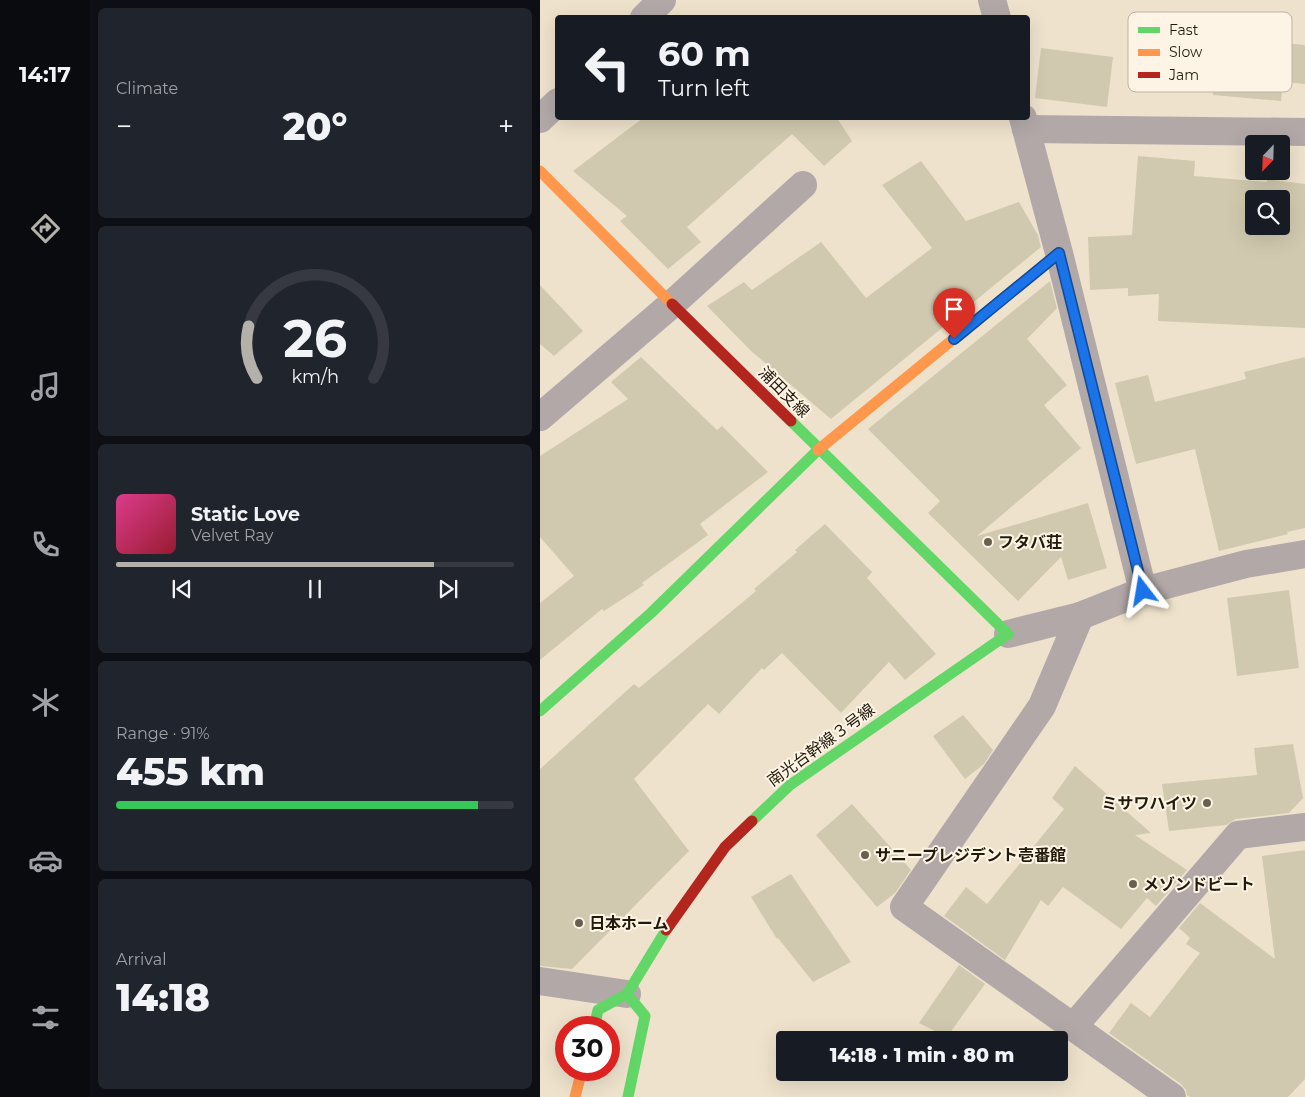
<!DOCTYPE html>
<meta charset="utf-8">
<style>
:root{--surface:#171b24;--page:#20242c;--text:#f1f3f6;--muted:#9ea1a6;--line:#363941;--accent:#b4b1ab}
body{margin:0;font-family:Montserrat,"Noto Sans JP",sans-serif;background:var(--page);color:var(--text);height:100vh;display:flex;flex-direction:column;font-size:19px;white-space:nowrap}
*{box-sizing:border-box;margin:0}
p{font-size:16px;color:var(--muted)}
.icon{flex:none;width:28px;height:28px;fill:none;stroke:currentColor;stroke-width:2;stroke-linecap:round;stroke-linejoin:round}
.map{position:relative;flex:1;overflow:hidden}
.side{display:flex;flex-direction:column;gap:8px;padding:8px;background:#0d0f14;width:450px}
.side>*{flex:none}
.hud{position:absolute;left:15px;top:15px;width:475px;height:105px;border-radius:5px;box-shadow:0 5px 20px #0002;background:#171b24;color:var(--text);overflow:hidden}
.needle{width:32px;rotate:203deg}
.buttons{position:absolute;left:705px;top:135px;display:grid;gap:10px}
.buttons a{display:grid;place-items:center;width:45px;height:45px;border-radius:5px;background:var(--surface);box-shadow:0 5px 20px #0002;font-size:25px}
.speed{position:absolute;left:15px;top:1016px;display:flex;gap:10px;font-size:25px;font-weight:700;text-align:center}
.speed>*{display:grid;place-content:center;width:65px;height:65px;border-radius:50%;background:var(--surface);box-shadow:0 5px 20px #0002;line-height:1}
.speed .limit{border:8px solid #d22;background:#fff;color:#111}
.pin{position:absolute;display:grid;place-items:center;width:42px;height:42px;color:#fff;margin:-51px -21px;border-radius:50% 50% 50% 0;rotate:-45deg;box-shadow:0 0 5px #0007}
.pin .icon{rotate:45deg}
.me{position:absolute;width:55px;margin:-28px;rotate:346deg;stroke-linejoin:round;filter:drop-shadow(0 0 4px #0008)}
.turn{display:flex;align-items:center;gap:18px;height:105px;padding:0 20px;font-size:22px}
.turn .icon{width:65px;height:65px;stroke-width:2.5}
.turn b{display:block;font-size:35px;line-height:42px}
.big{font-size:38px;font-weight:800;line-height:1.1}
.side .tile{flex:1;display:flex;flex-direction:column;justify-content:center;gap:8px;min-width:0;padding:0 18px;border-radius:8px;background:var(--page)}
.side .dial{align-items:center;gap:0}
.dial svg{height:130px;overflow:visible;fill:none;stroke:var(--line);stroke-width:7;stroke-linecap:round;text-anchor:middle}
.dial text{fill:var(--text);stroke:none}
.song{display:flex;align-items:center;gap:15px}
.cover{width:60px;height:60px;border-radius:8px;background:linear-gradient(135deg,hsl(330 70% 55%),hsl(350 70% 35%))}
.played{height:5px;border-radius:2px;background:linear-gradient(90deg,var(--accent) 80%,var(--line) 80%)}
.keys{display:flex;justify-content:space-around;direction:ltr}
.heat{display:flex;justify-content:space-between;align-items:center;font-size:28px;direction:ltr}
.charge{height:8px;border-radius:4px;background:linear-gradient(90deg,#34c759 91%,var(--line) 0)}
.trip{position:absolute;left:236px;top:1031px;width:292px;height:50px;border-radius:5px;background:var(--surface);box-shadow:0 5px 20px #0002;font-weight:800;line-height:50px;text-align:center}
main{display:flex;flex:1;min-height:0}
.tabs{display:flex;flex-direction:column;width:90px;justify-content:space-around;align-items:center;background:#090b0e;color:var(--muted)}
.tabs .icon{width:35px;height:35px}
.tabs .current{color:var(--accent)}
.tabs b{font-size:22px;color:var(--text)}
.map>svg:first-child{display:block}
.building{fill:#d1c9af;fill-rule:evenodd}
.lines{fill:none;stroke-linecap:round;stroke-linejoin:round}
.street{stroke:#b2a8a8;stroke-width:28}
.fast{stroke:#63d668;stroke-width:11}
.slow{stroke:#ff974d;stroke-width:11}
.jam{stroke:#b3261e;stroke-width:11}
.route-casing{stroke:#114b97;stroke-width:12}
.route{stroke:#1a73e8;stroke-width:9}
.poi-dot{fill:#69604f;stroke:#fdf4e5;stroke-width:2}
.labels{text-anchor:middle;dominant-baseline:central;stroke-width:4;stroke-linejoin:round;paint-order:stroke}
.street-label{font-size:16px;fill:#221a0b;stroke:#fdf4e5}
.poi-label{font-size:16px;font-weight:bold;fill:#221a0b;stroke:#fdf4e5;text-anchor:start}
.key{fill:#fdf4e5;stroke:#bbb3a4;stroke-width:1}
.key-label{font-size:14px;fill:#221a0b}
</style>
<main>
<nav class="tabs">
<b>14:17</b>
<svg class="icon current" aria-label="directions" viewBox="0 0 24 24"><path d="M12 3l9 9-9 9-9-9zM9 14v-3h6M13 9l2 2-2 2"/></svg>
<svg class="icon" aria-label="music" viewBox="0 0 24 24"><path d="M9 18V5l10-2v13"/><circle cx="6" cy="18" r="3"/><circle cx="16" cy="16" r="3"/></svg>
<svg class="icon" aria-label="phone" viewBox="0 0 24 24"><path d="M5 4h4l2 5-3 2q2 4 5 5l2-3 5 2v4C11 20 4 13 5 4z"/></svg>
<svg class="icon" aria-label="climate" viewBox="0 0 24 24"><path d="M12 3v18M4 7l16 10M4 17L20 7"/></svg>
<svg class="icon" aria-label="car" viewBox="0 0 24 24"><path d="M5 17H2v-5l4-1 3-4h7l3 4 3 1v5h-3M9 17h6M6 11h13"/><circle cx="7" cy="17" r="2"/><circle cx="17" cy="17" r="2"/></svg>
<svg class="icon" aria-label="filters" viewBox="0 0 24 24"><path d="M4 7h16M4 17h16"/><circle cx="9" cy="7" r="2"/><circle cx="15" cy="17" r="2"/></svg>
</nav>
<section class="side">
<div class="tile"><p>Climate</p>
<div class="heat"><a>−</a><b class="big">20°</b><a>+</a></div>
</div>
<div class="tile dial"><svg viewBox="0 0 100 80">
<path d="M14 69A42 42 0 1 1 86 69"/>
<path d="M14 69A42 42 0 0 1 9 37" stroke="#b4b1ab"/>
<text x="50" y="56" font-size="32" font-weight="700">26</text>
<text x="50" y="72" font-size="11">km/h</text>
</svg></div>
<div class="tile">
<div class="song"><i class="cover"></i><div><b>Static Love</b><p>Velvet Ray</p></div></div>
<div class="played"></div>
<div class="keys"><svg class="icon" aria-label="previous" viewBox="0 0 24 24"><path d="M18 5L8 12l10 7zM5 5v14"/></svg><svg class="icon" aria-label="pause" viewBox="0 0 24 24"><path d="M8 5v14M16 5v14"/></svg><svg class="icon" aria-label="next" viewBox="0 0 24 24"><path d="M6 5l10 7-10 7zM19 5v14"/></svg></div>
</div>
<div class="tile"><p>Range · 91%</p><b class="big">455 km</b><div class="charge"></div></div>
<div class="tile"><p>Arrival</p><b class="big">14:18</b></div>
</section>
<div class="map">
<svg width="765" height="1097" viewBox="0 0 765 1097">
<rect width="100%" height="100%" fill="#eee2cc"/>
<!-- building -->
<g class="building">
<path d="M597,27L669,33L668,36L765,45V84L743,82L741,101L673,95V92L591,84Z"/>
<path d="M501,48L573,57L567,107L495,98Z"/>
<path d="M103,118H297L312,141L284,166L252,134L147,227L161,242L128,269L80,221L87,216L33,171Z"/>
<path d="M598,156L655,161L654,176L727,182V179L765,184V328L618,321L619,294L588,296V288L550,290L548,237L592,235ZM714,199H741V226H714Z"/>
<path d="M381,161L426,221L479,202L498,235L501,247L291,419L211,351L167,306L204,282L212,290L281,242L326,298L392,248L342,185Z"/>
<path d="M510,281L517,308L487,339L527,385L504,405L541,448L437,536L548,503L567,568L528,580L521,557L478,601L388,513L400,501L328,429Z"/>
<path d="M0,285L43,331L14,356L0,344Z"/>
<path d="M101,357L177,430L182,426L228,472L160,524L168,535L102,583L104,585L64,611L62,609L0,660V603L34,576L0,537V456L88,399L71,382Z"/>
<path d="M765,357V528L747,532L748,534L679,551L655,449L596,464L575,383L608,375L615,402L706,379L704,372Z"/>
<path d="M285,524L332,572L327,578L396,654L365,680L349,662L301,713L242,653L224,670L222,668L179,714L168,704L94,779L149,851L32,969L0,966V769L94,684L99,688L216,591L214,589L257,552L255,550Z"/>
<path d="M749,590L759,668L697,676L687,598Z"/>
<path d="M423,715L453,750L444,764L425,779L393,736Z"/>
<path d="M753,744L763,798L749,813L696,819L686,825L629,831L622,784L717,775L714,748Z"/>
<path d="M535,766L611,833L595,835L647,870L616,906L607,898L581,929L523,887L508,906L501,900L465,960L404,916L426,887L447,904L524,809L512,798Z"/>
<path d="M312,804L371,870L355,893L337,907L276,835Z"/>
<path d="M765,850V1079L748,1097H650L647,1095L646,1090L641,1084L569,1033L591,1003L610,1017L660,953L646,944L650,938L639,928L660,903L735,959L722,856Z"/>
<path d="M251,874L311,962L273,982L238,938L237,939L211,897Z"/>
<path d="M419,965L445,984L407,1037L379,1023Z"/>
</g>
<g class="lines">
<!-- street -->
<g class="street">
<path d="M452,0L457,18"/>
<path d="M104,18L122,0"/>
<path d="M483,118L519,253L603,591"/>
<path d="M0,119L18,102"/>
<path d="M486,129L765,132"/>
<path d="M0,417L132,304L263,185"/>
<path d="M540,616L502,706L364,907L632,1097"/>
<path d="M468,634L540,616L603,591L706,564L765,554"/>
<path d="M0,981L87,994"/>
<path d="M533,1027L698,835L765,827"/>
</g>
<!-- fast -->
<g class="fast">
<path d="M422,332L519,253"/>
<path d="M0,711L111,613L278,450"/>
<path d="M212,821L250,785L468,634L251,421"/>
<path d="M87,994L105,1016L88,1097"/>
<path d="M54,1028L58,1010L87,994L126,930"/>
</g>
<!-- slow -->
<g class="slow">
<path d="M0,171L132,304"/>
<path d="M278,450L422,332"/>
<path d="M35,1097L42,1070"/>
</g>
<!-- jam -->
<g class="jam">
<path d="M132,304L251,421"/>
<path d="M126,930L185,847L212,821"/>
</g>
</g>
<g class="lines">
<defs>
<path id="route" d="M414,339L519,253L603,591"/>
</defs>
<!-- route casing -->
<use href="#route" class="route-casing"/>
<!-- route -->
<use href="#route" class="route"/>
</g>
<!-- markers -->
<g class="poi-dot">
<circle cx="448" cy="542" r="5"/>
<circle cx="667" cy="803" r="5"/>
<circle cx="325" cy="855" r="5"/>
<circle cx="593" cy="884" r="5"/>
<circle cx="39" cy="923" r="5"/>
</g>
<g class="labels">
<!-- street labels -->
<g class="street-label">
<text transform="translate(244 392) rotate(45)">浦田支線</text>
<text transform="translate(281 745) rotate(-36)">南光台幹線３号線</text>
</g>
<!-- poi labels -->
<g class="poi-label">
<text x="458" y="542">フタバ荘</text>
<text x="657" y="803" text-anchor="end">ミサワハイツ</text>
<text x="335" y="855">サニープレジデント壱番館</text>
<text x="603" y="884">メゾンドビート</text>
<text x="49" y="923">日本ホーム</text>
</g>
</g>
<!-- legend -->
<rect x="588" y="12" width="164" height="80" rx="8" class="key"/>
<rect x="598" y="27" width="22" height="6" fill="#63d668"/>
<rect x="598" y="49" width="22" height="7" fill="#ff974d"/>
<rect x="598" y="72" width="22" height="6" fill="#b3261e"/>
<g class="key-label">
<text x="629" y="35">Fast</text>
<text x="629" y="57">Slow</text>
<text x="629" y="80">Jam</text>
</g>
</svg>
<div class="buttons">
<a><svg class="needle" viewBox="-14 -14 28 28"><path d="M0-13l5 13h-10z" fill="#e53935"/><path d="M0 13l5-13h-10z" fill="#9ea1a6"/></svg></a>
<a><svg class="icon" aria-label="search" viewBox="0 0 24 24"><circle cx="10" cy="10" r="6"/><path d="M15 15l6 6"/></svg></a>
</div>
<div class="speed"><div class="limit">30</div></div>
<div class="pin" style="left:414px;top:339px;background:#d93025"><svg class="icon" aria-label="arrive" viewBox="0 0 24 24"><path d="M6 21V4h12l-3 4 3 4H6"/></svg></div>
<svg class="me" style="left:603px;top:591px" viewBox="-20 -20 40 40"><path d="M0-17L14 15 0 8-14 15z" fill="#1a73e8" stroke="#fff" stroke-width="4"/></svg>
<div class="trip">14:18 · 1 min · 80 m</div>
<div class="hud">
<div class="turn"><svg class="icon" aria-label="left" viewBox="0 0 24 24"><path d="M17 20v-9H6M10 6l-5 5 5 5"/></svg><div><b>60 m</b>Turn left</div></div>
</div>
</div>
</main>
